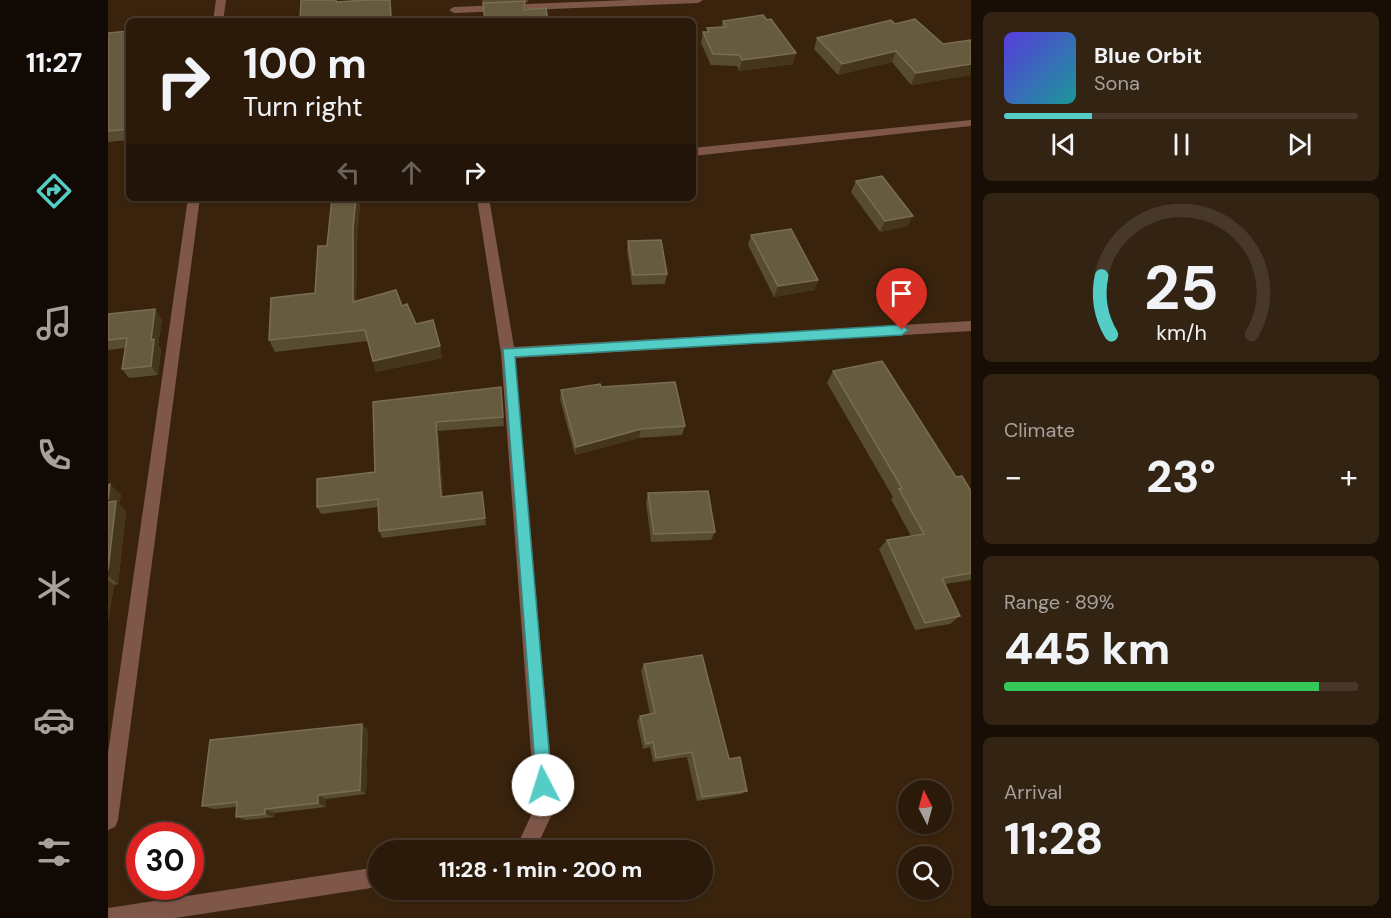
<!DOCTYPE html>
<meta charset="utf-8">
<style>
:root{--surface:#2b1a0a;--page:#332313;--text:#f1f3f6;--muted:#a6a19c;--line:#47382b;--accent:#54cdc7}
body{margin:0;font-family:"DM Sans",sans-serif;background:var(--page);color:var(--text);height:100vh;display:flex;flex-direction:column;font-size:22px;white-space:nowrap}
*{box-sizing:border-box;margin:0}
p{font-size:20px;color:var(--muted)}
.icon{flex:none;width:33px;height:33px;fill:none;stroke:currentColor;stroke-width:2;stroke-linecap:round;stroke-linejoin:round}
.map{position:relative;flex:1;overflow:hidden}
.sheet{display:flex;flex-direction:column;gap:12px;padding:12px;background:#180e06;width:420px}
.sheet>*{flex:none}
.banner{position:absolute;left:18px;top:18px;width:570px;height:183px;border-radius:9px;box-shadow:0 2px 4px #0004,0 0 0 2px var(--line);background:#2b1a0a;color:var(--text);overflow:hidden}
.needle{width:39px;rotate:354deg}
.tools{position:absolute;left:790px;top:780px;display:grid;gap:12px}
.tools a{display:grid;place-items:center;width:54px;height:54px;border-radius:50%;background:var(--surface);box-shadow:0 2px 4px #0004,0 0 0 2px var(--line);font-size:30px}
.speed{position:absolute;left:18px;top:822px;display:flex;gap:12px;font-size:30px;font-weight:700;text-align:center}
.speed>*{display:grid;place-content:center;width:78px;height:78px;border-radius:50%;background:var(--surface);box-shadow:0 2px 4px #0004,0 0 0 2px var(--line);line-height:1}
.speed .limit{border:9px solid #d22;background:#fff;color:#111}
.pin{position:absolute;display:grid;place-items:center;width:51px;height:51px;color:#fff;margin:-62px -26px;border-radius:50% 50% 50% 0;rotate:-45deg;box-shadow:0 0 6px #0007}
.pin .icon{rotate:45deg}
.me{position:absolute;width:66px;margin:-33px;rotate:355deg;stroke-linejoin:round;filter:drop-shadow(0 0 4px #0008)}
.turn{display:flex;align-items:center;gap:21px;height:126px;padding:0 18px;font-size:27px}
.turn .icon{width:78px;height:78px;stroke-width:2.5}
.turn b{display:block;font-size:42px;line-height:51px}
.lanes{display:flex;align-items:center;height:57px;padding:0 18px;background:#0003;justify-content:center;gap:30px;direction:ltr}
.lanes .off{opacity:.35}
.big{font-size:45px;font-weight:800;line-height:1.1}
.sheet .card{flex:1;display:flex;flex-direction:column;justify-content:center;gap:9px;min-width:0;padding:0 21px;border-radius:9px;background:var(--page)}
.sheet .dial{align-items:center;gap:0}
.dial svg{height:156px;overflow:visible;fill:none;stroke:var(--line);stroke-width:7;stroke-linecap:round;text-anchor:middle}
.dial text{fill:var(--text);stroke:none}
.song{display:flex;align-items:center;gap:18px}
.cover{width:72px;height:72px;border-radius:9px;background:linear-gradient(135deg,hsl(250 70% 55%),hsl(180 70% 35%))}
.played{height:6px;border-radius:3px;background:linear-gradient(90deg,var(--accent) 25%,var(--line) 25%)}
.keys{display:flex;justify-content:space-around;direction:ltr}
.heat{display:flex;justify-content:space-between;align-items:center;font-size:33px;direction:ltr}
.charge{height:9px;border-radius:4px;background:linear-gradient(90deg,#34c759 89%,var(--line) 0)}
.trip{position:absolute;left:260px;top:840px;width:345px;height:60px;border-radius:30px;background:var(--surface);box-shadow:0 2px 4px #0004,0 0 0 2px var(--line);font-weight:800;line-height:60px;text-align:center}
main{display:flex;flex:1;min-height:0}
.tab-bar{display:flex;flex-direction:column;width:108px;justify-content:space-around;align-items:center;background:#110a04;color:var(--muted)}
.tab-bar .icon{width:42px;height:42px}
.tab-bar .active{color:var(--accent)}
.tab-bar b{font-size:27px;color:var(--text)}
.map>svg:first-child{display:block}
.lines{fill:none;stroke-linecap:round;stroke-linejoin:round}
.minor{fill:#7f574a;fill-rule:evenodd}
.wall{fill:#574c2f}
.shaded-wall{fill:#45361b}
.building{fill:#665a3f;stroke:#796d54;stroke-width:1.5}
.route{fill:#54cdc7;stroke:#378581;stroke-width:1.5}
</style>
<main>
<nav class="tab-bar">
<b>11:27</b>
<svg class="icon active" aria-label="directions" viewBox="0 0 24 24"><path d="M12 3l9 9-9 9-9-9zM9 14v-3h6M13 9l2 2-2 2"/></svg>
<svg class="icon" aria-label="music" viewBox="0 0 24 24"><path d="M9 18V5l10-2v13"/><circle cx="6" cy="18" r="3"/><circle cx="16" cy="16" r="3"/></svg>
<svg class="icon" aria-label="phone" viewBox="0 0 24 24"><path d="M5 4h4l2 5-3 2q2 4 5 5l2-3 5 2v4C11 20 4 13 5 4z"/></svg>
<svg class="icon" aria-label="climate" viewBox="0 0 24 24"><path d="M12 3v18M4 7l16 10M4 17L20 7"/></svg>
<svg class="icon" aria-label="car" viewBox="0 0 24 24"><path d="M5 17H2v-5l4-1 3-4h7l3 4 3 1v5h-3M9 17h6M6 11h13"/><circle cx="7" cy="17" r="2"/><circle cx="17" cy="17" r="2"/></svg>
<svg class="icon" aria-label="filters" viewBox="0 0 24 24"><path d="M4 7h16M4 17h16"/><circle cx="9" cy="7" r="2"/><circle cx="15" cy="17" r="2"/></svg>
</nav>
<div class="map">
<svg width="863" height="918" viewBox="0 0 863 918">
<rect width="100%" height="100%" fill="#39230d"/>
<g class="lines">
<!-- minor -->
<g class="minor">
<path d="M108,0H118L115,21H105Z"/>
<path d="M520,0H595L590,3L346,13L341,10L346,7Z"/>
<path d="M863,120V126L585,156V148Z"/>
<path d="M80,198H92L10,820L7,827L0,830V753Z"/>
<path d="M369,198H381L406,347L863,321V331L407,358L447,808L427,850H407L427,807L393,353Z"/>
<path d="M270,867V887L67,918H0V908Z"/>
</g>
</g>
<!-- wall -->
<g class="wall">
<path d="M374,0H420V2H417L418,9L440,21H377Z"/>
<path d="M615,21L685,64L631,71L629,66L603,65L593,43L595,32H599V28L613,27Z"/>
<path d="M787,24L835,44L863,40V75L803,85L784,62L730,75L706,49L709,38Z"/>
<path d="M21,31V140L0,142V33Z"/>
<path d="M748,181L805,216L799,226L772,232L743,192Z"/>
<path d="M185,198H251L252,203L249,241L248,301L294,306L308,324L334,358L268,372L260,341L167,352L161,340L207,293L219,246L224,200L186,203Z"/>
<path d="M643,235L710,280L706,290L666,297L640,245Z"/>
<path d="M520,241L559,274L557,284L524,285L519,251Z"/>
<path d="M0,314L54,319L50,345L53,349L50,375L21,378L14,369L17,348L0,350Z"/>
<path d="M725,371L848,477L863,491V580L837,584L852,616L842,624L807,630L771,549L779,540L803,536L783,499L785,497L719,383Z"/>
<path d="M393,387L396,426L330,431L335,496L374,492L378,525L274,538L271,531L270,507L213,514L209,507L267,472L265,402Z"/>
<path d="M493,387L577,426L574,435L531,438L467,455L452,399L453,390Z"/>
<path d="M0,485L13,495L11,504L18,511L10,584L6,585L0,622Z"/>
<path d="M540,493L607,532L603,540L543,542L538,502Z"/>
<path d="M536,664L621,759L639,791L633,794L589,801L579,757L545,762L542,747L535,749L529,721L532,716L542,714L533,671Z"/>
<path d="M260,730L258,794L218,799V807L167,813L166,817L138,820L128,817V807L106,809L94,806Z"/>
</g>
<!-- shaded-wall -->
<g class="shaded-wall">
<path d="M282,0L284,10V21H283Z"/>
<path d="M788,51L784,62L730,75L734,64Z"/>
<path d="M688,53L685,64L631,71L634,60Z"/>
<path d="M863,64V75L803,85L808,73Z"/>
<path d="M248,198H251L252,203L249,241L248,314L245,302V228Z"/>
<path d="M805,216L799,226L772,232L777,221Z"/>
<path d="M710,280L706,290L666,297L670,286Z"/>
<path d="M47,309L54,319L50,345L53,349L50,375L43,366V340Z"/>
<path d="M332,346L334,358L268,372L265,361Z"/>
<path d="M328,422L330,431L335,504L333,497Z"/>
<path d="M533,429L531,438L467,455L468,447Z"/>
<path d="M2,484L13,495L11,504L18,511L10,584L0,576V503Z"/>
<path d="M0,580L6,585L0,622Z"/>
<path d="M254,724L260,730L258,794L252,790Z"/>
<path d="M210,795L218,799V807L210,803Z"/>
<path d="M157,809L167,813L166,817L157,814Z"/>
</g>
<!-- building -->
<g class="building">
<path d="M193,0H228V2L260,0H282L283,21H192Z"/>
<path d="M417,1L416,10L438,8L440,21H377L375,3Z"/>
<path d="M655,15L659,20L663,19L688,53L634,60L631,55L605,54L595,32H601L599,28L618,27L615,21Z"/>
<path d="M807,19L835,44L863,40V64L808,73L788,51L734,64L709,38L783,20L787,24Z"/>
<path d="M21,31V129L0,131V33Z"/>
<path d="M774,176L805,216L777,221L748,181Z"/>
<path d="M224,198H248L245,228V302L288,290L294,306L299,304L308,324L325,320L332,346L265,361L257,330L161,340L163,298L207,293L210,246H219Z"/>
<path d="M683,229L710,280L670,286L643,235Z"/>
<path d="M553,240L559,274L525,275L520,241Z"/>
<path d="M47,309L43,340L46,339L43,366L14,369L19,338L0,340V314Z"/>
<path d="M774,361L848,477L854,476L863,491V573L834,578L852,616L817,623L779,540L816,534L791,489L794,488L725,371Z"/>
<path d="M567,382L577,426L533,429L468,447L453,390L492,384L493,387Z"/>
<path d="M393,387L395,417L328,422L333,497L374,492L377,518L271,531L270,499L209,507V479L267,472L265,402Z"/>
<path d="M2,484L0,500V485Z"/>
<path d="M600,491L607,532L546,534L540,493Z"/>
<path d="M8,501L0,570V502Z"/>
<path d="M594,655L621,759L632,757L639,791L594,797L584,752L548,758L545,742L538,744L532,716L547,713L536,664Z"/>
<path d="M254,724L252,790L210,795V803L157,809V814L128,817L129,802L94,806L102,740Z"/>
</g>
<!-- route -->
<path class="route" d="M794,325L800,330L794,335L407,357L444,785L441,791L435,794L429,791L395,349Z"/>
</svg>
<div class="tools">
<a><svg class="needle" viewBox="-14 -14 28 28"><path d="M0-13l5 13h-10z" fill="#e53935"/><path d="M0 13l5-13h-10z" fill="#a6a19c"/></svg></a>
<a><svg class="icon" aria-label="search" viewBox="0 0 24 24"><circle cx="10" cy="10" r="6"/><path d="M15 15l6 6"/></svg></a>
</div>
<div class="speed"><div class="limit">30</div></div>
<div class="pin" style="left:794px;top:330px;background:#d93025"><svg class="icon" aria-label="arrive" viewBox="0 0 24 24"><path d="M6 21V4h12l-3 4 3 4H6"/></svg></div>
<svg class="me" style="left:435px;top:785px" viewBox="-20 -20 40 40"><circle r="19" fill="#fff"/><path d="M0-13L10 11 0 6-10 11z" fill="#54cdc7"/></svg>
<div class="trip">11:28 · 1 min · 200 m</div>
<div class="banner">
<div class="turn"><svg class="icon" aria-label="right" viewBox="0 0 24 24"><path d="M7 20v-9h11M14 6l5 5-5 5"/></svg><div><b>100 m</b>Turn right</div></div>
<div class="lanes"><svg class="icon off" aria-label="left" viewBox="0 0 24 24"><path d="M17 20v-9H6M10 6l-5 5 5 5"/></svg><svg class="icon off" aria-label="ahead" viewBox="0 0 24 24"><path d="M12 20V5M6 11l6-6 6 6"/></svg><svg class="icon" aria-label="right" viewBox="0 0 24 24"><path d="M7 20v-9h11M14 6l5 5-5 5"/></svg></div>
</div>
</div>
<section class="sheet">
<div class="card">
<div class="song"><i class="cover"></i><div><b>Blue Orbit</b><p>Sona</p></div></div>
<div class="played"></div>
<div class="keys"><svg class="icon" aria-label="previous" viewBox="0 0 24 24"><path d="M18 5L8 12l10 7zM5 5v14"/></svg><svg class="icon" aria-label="pause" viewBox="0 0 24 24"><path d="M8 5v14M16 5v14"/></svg><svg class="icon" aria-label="next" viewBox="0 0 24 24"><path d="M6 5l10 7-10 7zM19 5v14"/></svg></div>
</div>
<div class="card dial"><svg viewBox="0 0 100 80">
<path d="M14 69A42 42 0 1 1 86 69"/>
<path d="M14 69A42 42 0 0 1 9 39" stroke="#54cdc7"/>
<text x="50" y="56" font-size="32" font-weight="700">25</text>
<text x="50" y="72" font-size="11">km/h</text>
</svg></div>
<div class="card"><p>Climate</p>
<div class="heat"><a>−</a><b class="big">23°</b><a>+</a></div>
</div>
<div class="card"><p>Range · 89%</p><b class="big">445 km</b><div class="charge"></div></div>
<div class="card"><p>Arrival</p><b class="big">11:28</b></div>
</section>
</main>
